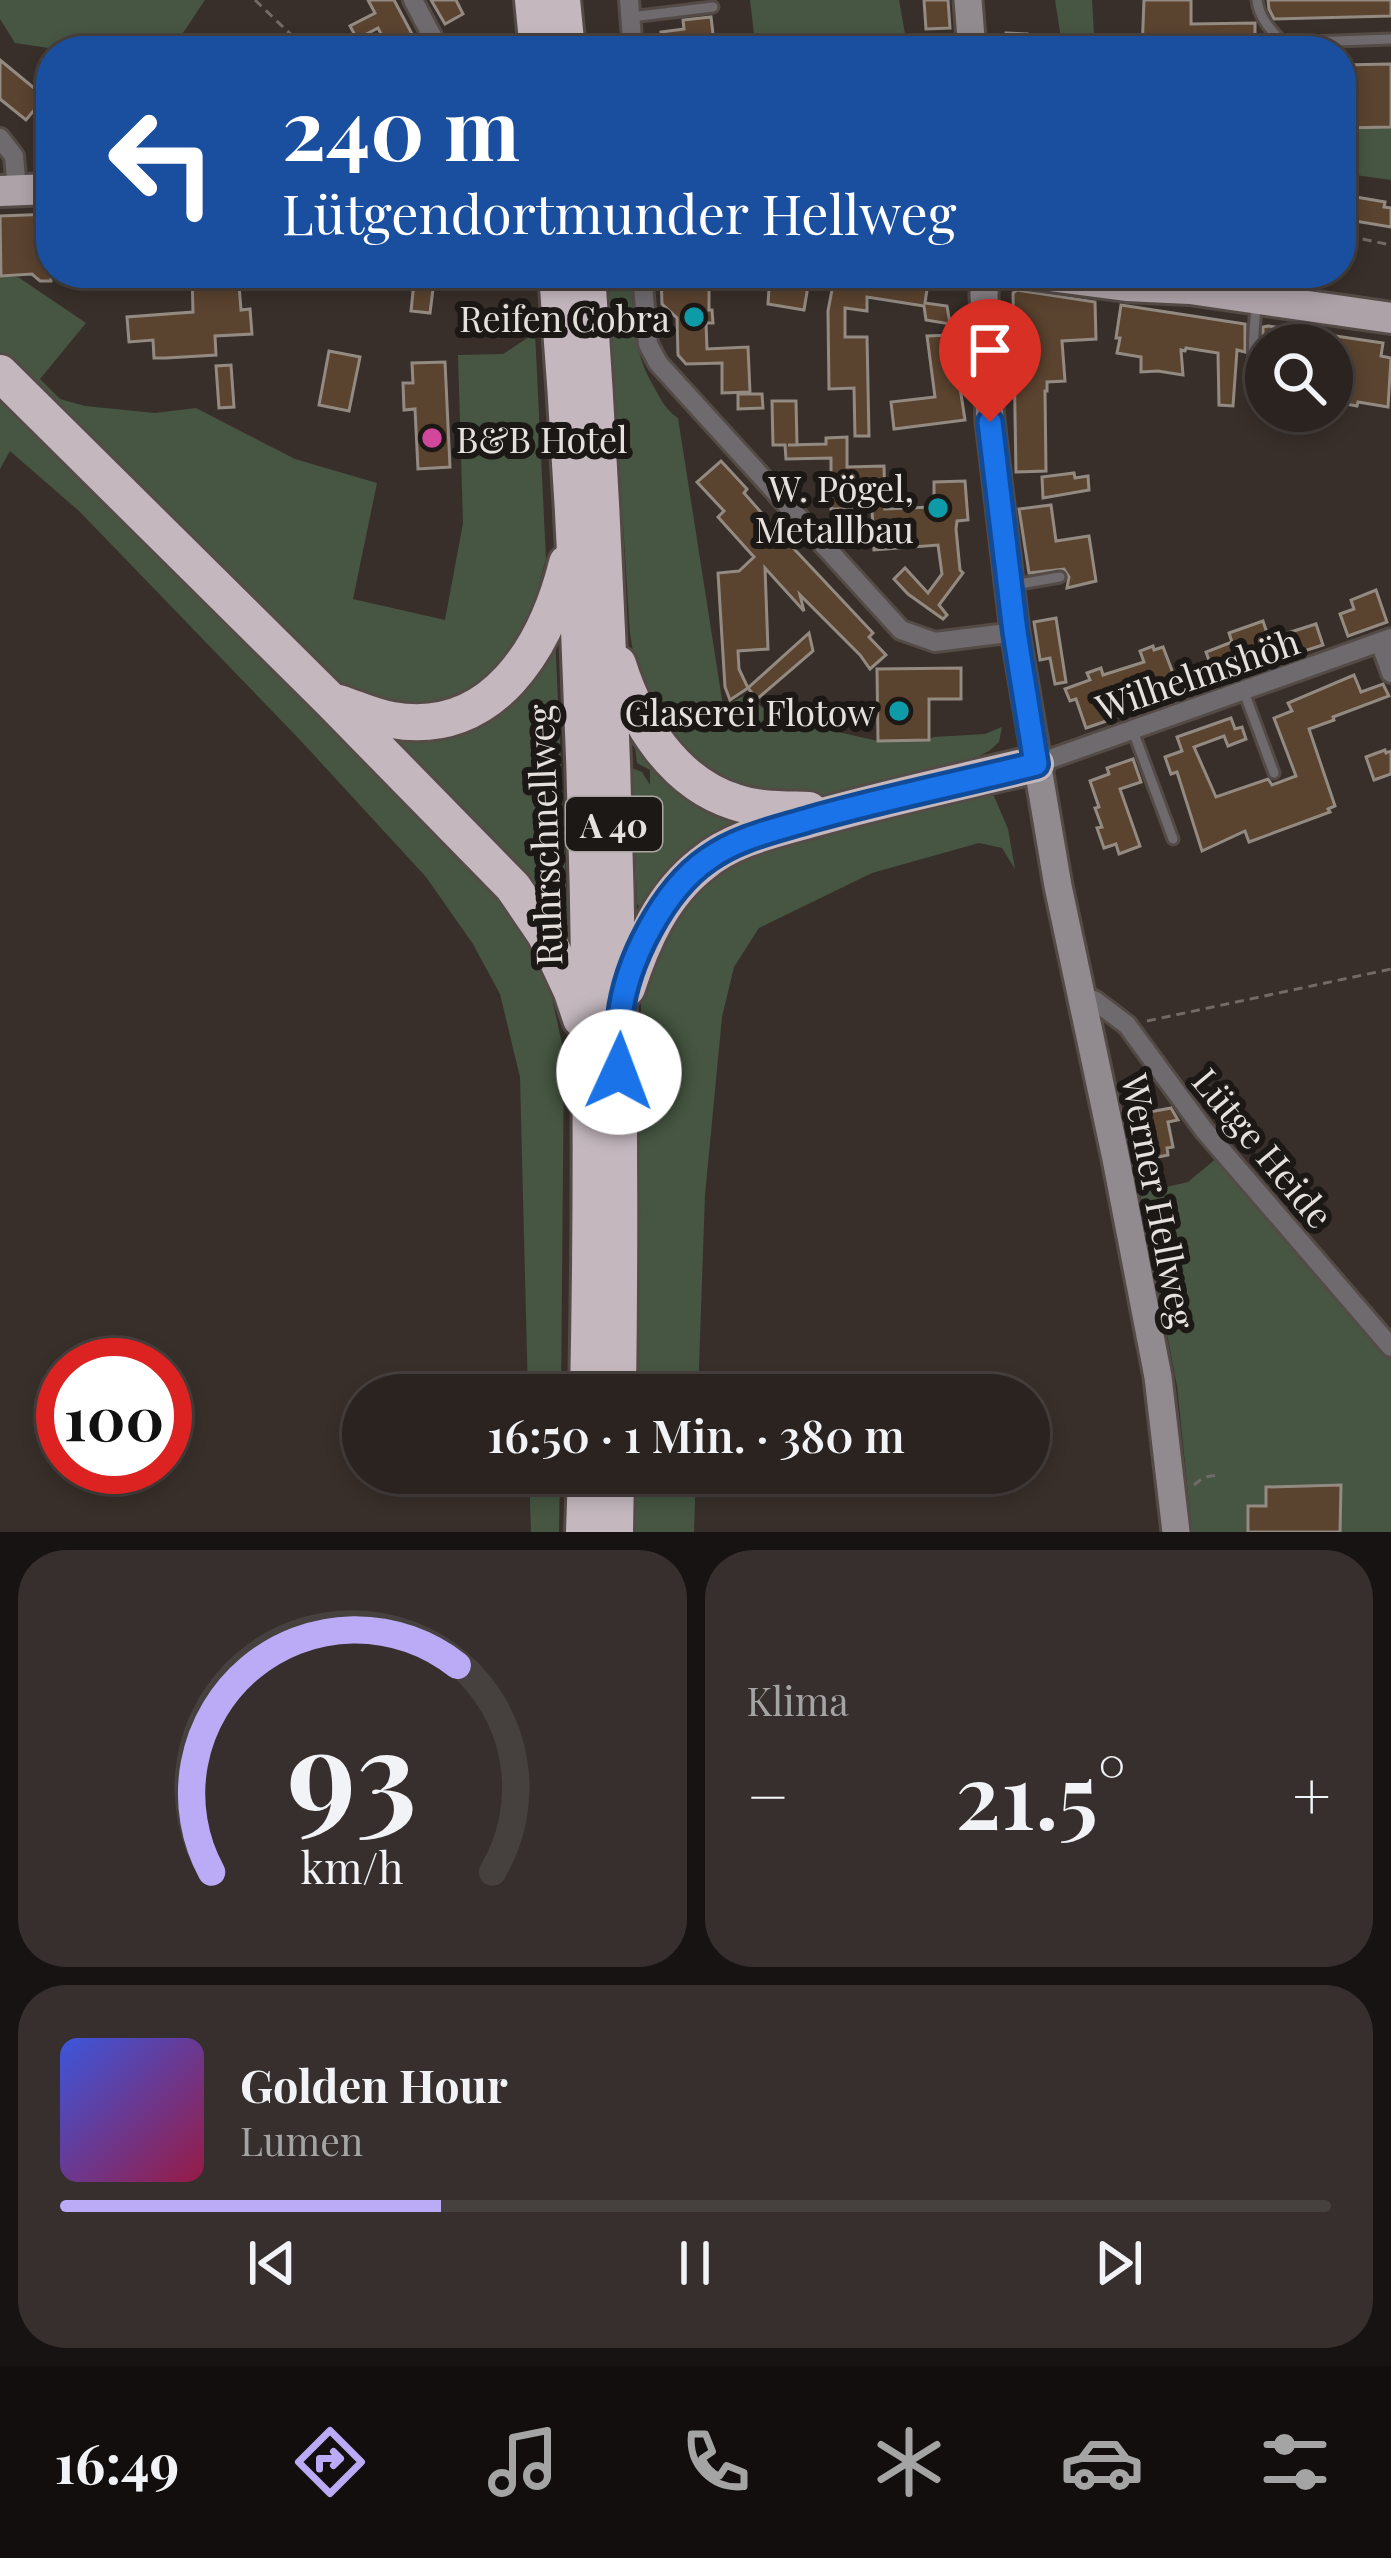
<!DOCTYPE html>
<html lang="de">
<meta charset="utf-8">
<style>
:root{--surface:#2a2320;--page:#362f2d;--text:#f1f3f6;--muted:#a5a4a5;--line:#46403e;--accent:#bbaaf6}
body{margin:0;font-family:"Playfair Display",serif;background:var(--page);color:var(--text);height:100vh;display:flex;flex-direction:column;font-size:45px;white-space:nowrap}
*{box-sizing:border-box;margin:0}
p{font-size:39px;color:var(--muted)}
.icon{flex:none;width:66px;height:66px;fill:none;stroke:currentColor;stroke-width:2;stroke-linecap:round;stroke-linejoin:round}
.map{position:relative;height:1532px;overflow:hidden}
.sheet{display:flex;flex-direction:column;gap:18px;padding:18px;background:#171312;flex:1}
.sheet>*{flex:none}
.hud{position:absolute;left:36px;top:36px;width:1320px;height:252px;border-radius:48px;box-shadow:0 6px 18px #0003,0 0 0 3px var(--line);background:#1a4fa0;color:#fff;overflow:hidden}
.buttons{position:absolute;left:1245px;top:324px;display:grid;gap:24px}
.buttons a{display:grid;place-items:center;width:108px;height:108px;border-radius:50%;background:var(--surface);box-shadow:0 6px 18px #0003,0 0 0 3px var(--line);font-size:60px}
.speed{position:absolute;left:36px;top:1338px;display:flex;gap:24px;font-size:60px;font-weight:700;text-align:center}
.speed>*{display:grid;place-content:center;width:156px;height:156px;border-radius:50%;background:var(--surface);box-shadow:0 6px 18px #0003,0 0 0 3px var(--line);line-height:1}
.speed .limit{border:18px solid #d22;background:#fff;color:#111}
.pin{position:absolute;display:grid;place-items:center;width:102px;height:102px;color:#fff;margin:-123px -51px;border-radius:50% 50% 50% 0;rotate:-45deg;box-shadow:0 0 12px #0007}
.pin .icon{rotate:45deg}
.me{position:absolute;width:132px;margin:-66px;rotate:2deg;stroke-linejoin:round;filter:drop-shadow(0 0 9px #0008)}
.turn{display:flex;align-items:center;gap:42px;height:252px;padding:0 48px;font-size:54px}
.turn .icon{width:156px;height:156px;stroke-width:2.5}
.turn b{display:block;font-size:84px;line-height:102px}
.big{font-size:90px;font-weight:600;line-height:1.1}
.sheet .widget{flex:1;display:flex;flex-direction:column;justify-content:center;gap:18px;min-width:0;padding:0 42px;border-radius:48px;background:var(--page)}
.sheet .dial{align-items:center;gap:0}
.dial svg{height:312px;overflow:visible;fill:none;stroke:var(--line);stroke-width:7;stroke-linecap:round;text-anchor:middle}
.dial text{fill:var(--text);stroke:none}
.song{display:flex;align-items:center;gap:36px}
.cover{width:144px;height:144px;border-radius:18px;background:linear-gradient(135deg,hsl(230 70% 55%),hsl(340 70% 35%))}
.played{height:12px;border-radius:6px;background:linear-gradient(90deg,var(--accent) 30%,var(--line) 30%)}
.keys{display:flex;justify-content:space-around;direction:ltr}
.heat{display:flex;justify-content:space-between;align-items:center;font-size:66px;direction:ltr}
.sheet .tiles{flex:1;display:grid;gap:18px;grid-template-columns:1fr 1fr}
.widget:last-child{grid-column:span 2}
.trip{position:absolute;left:342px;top:1374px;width:708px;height:120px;border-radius:60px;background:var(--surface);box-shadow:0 6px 18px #0003,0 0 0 3px var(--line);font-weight:600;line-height:120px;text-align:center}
.tab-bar{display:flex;height:192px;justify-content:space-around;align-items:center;background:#110e0d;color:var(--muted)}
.tab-bar .icon{width:84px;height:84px}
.tab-bar .current{color:var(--accent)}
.tab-bar b{font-size:54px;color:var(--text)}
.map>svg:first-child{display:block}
.green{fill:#465642}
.building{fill:#5a432f;stroke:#938a82;stroke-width:3}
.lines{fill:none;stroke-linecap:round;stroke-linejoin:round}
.service-casing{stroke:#544b47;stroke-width:15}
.minor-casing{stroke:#544b47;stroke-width:24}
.secondary-casing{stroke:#544b47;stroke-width:33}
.primary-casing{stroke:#544b47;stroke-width:36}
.motorway-casing{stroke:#544b47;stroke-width:42}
.path{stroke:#726a66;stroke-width:3;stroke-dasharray:9 6;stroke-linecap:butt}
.service{stroke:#6f6a6d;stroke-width:9}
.minor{stroke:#6f6a6d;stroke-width:18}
.secondary{stroke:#918a8e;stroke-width:27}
.primary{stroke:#aca2a7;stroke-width:30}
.motorway{stroke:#c4b8be;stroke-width:36}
.route-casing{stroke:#114b97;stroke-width:30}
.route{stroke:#1a73e8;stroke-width:21}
.culture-dot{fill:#0f9aa8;stroke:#1c1816;stroke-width:4.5}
.hotel-dot{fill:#d1479c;stroke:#1c1816;stroke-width:4.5}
.labels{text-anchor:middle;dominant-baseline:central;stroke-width:12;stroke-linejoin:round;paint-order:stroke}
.shield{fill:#1c1816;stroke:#a9a5a1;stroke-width:3}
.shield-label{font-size:33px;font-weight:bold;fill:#e6e1dd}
.poi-label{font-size:36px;fill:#e6e1dd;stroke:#1c1816;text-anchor:end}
.street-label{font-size:36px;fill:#e6e1dd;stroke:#1c1816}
</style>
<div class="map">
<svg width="1391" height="1532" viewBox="0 0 1391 1532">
<rect width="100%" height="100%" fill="#382f2a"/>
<!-- green -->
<g class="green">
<path d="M0,0H205L171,51H69L15,43L0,19Z"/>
<path d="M750,0H899L908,51H756Z"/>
<path d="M1055,0H1092L1095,51H1063Z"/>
<path d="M1391,127V180L1341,173V128Z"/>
<path d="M607,273H631C634,316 632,350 654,387C661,400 666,410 678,418L723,706L746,695L776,718L878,741L929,740L933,737L985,734L1002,727L999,742L989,751L959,766L841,797L792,801L766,799L684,762L637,675L630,634Z"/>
<path d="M0,277H18L86,323L40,379L60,399L85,406L155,413L196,408L295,459L377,483L353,599L445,620L463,523L458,355L503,354L535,333L546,559L526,632L495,680L428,711L347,692L527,933L549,984L564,1053L561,1395H528L520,1077L500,994L473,944L426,877L301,741L80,512L10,451L0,469Z"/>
<path d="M555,634L570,972L368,727L402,734Z"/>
<path d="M630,704L756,817L647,915L637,904L632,768L642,772L650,785V770L637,763L635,747L631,744Z"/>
<path d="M985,794L994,796L1008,829L1015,869L1002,848L979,843L872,873L759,928L734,967L722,1017L705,1195L698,1395H637L641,1001L651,958L670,912L737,852Z"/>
<path d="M1218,1157L1391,1352V1532H1192L1177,1386L1140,1193L1188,1182Z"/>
<path d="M529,1473H560L559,1532H531Z"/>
<path d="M635,1473H696L694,1532H634Z"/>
</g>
<!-- building -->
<g class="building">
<path d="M368,0H394L421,51H390L378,28L357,39L350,26L375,13Z"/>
<path d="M431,0H456L463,14L445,24Z"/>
<path d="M924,0H948L950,28L926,29Z"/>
<path d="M1144,0H1191V24L1255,23V51H1142Z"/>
<path d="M1268,0H1391V16L1274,19L1269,9Z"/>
<path d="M711,17L715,51H663L661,32L684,29L683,20Z"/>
<path d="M1006,33L1027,34L1026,51H1005Z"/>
<path d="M0,60L45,97L26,120L0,99Z"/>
<path d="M1391,64V127L1341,128V65Z"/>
<path d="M1356,197L1385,202L1384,207L1391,208V227L1343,219L1346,199L1356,200Z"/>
<path d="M50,214L51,281H40L32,274L1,276L0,216Z"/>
<path d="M192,273H238L241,310L250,309L252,334L215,336L216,355L166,358H154L153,340L129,342L127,317L193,312Z"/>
<path d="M415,273H435L430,313L411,311Z"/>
<path d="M661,273H709V310H712L713,323H706L707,349L748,347L750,392L722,393V363L686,364L678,355L677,318L662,304Z"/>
<path d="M770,273H782V282L808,286L804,310L768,304Z"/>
<path d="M867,273H917L929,276L925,303L947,306L950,324L926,320L924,306L867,297V311L845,308V337H867L869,436H855L854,388L829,389L828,311L835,274L867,279Z"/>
<path d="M1017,290L1095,302L1096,339L1062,341L1065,381L1047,382V391H1045L1046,471L1016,472L1013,293Z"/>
<path d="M1121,305L1245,324V352L1237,350L1233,406L1219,405L1218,353L1186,348L1185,351L1181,350L1183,375L1158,371L1141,372V357L1117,353L1120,338H1116Z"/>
<path d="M1268,326L1383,343L1381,356L1391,358L1388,407L1358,402L1357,406L1346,404V386L1332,384V345H1266V355H1263V327Z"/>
<path d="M952,335L965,420L894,429L891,402L935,397L927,336Z"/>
<path d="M329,351L360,357L349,411L319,405Z"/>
<path d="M445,362L450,467L418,469L415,409L404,410L403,383H413L412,363Z"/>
<path d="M231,365L234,407L219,408L216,366Z"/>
<path d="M738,394H762L763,408L738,409Z"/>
<path d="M772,401H796L797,445H788L826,444V438L847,437V467L884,466L885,509L931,507V500H934V482L965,481L968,520L957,521L956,529L960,570L963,573L939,605L947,615L943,619L908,594L894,579L905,568L928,593L942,574L938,545L874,550L872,509H831V458L786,459L785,445H773Z"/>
<path d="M721,461L747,489L744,493L781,535L873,633L869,637L886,655L870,669L860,655L800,595L804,611L765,568L768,649L738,651L739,669L748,688L730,700L725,687L718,573L739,571L754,557L718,517L724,511L697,482Z"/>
<path d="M1074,473L1075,478L1088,476L1089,490L1043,498L1042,477Z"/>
<path d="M1051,505L1056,541L1089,536L1096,581L1067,588L1069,577L1064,569L1029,573L1019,509Z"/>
<path d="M1376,590L1387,622L1348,636L1340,614L1354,609L1351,600Z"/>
<path d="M1056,618L1066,682L1055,684L1050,658L1040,660L1034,622Z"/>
<path d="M1263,621L1269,639L1316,624L1323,645L1282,658L1280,653L1255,662L1257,668L1217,682L1206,652L1232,642L1229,633Z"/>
<path d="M809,633L813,651L757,699L748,688Z"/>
<path d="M1153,646L1154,650L1163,647L1173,673L1182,670L1190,692L1151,705L1149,699L1122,710L1124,715L1086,728L1076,699L1070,701L1065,689L1090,680L1087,673L1101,668L1103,675L1144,662L1140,651Z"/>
<path d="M961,668V699H929V740L878,741L877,669Z"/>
<path d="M1354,675L1361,692L1383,684L1389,696L1333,717L1334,720L1309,729L1335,806L1328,809L1330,812L1249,842L1245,831L1202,851L1177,772L1171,774L1165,757L1182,751L1177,737L1231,718L1235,729L1242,727L1246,739L1228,746L1224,736L1194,747L1216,797L1268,779L1272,785L1296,776L1274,718L1292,711L1288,703Z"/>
<path d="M1385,750L1386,753L1391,751V774L1374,780L1366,757Z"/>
<path d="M1133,759L1141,782L1120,789L1140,846L1119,854L1116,844L1104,848L1097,828L1102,827L1095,808L1099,807L1090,781L1109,774L1107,768Z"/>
<path d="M1171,1108L1178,1120L1168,1122L1173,1147L1167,1148L1168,1155L1148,1159L1139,1114Z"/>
<path d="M1341,1485L1340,1532H1248V1506H1266V1487Z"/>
</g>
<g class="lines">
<defs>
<g id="service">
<path d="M1257,0C1259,18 1271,30 1283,43L1391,39"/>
<path d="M631,17L713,7"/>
<path d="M1256,304C1255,330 1247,367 1266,386"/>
<path d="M1332,397H1337"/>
<path d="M1014,585L1060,577"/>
<path d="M1244,692L1274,773"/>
<path d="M1133,731L1173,839"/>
</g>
<g id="minor">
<path d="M413,0L440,51"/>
<path d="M629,0L633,51"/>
<path d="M0,138L14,156L17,190"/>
<path d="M642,273L648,344L658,363L901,630L935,642L1015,632"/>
<path d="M1380,642L1391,673"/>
<path d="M1036,764L1391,638"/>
<path d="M1083,1000H1094L1127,1025L1204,1130L1391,1347"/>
</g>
<g id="secondary">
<path d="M968,0L972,51"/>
<path d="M985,273L984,295L990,421L1015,632L1058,886L1116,1159L1158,1377L1176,1532"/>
</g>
<g id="primary">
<path d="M0,191L51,189"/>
<path d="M1026,273L1126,286L1190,289L1391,318"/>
</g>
<g id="motorway">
<path d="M533,0L538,51"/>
<path d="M562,0L567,51"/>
<path d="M557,273C586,646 596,1021 588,1395"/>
<path d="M587,273C613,647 623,1021 618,1395"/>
<path d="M0,373L330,700L513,887L545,934L572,992L581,1019"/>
<path d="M618,664C636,722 674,783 735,802C758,810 784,809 809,810"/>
<path d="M339,703C357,709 374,717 392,720C493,738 546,647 567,563"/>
<path d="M627,988C642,942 662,895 702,864C733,838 774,830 812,819C886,798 961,782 1036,764"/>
<path d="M584,1532L586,1473"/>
<path d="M615,1532L616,1473"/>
</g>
</defs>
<!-- service casing -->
<use href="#service" class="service-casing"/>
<!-- minor casing -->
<use href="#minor" class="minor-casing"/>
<!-- secondary casing -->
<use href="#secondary" class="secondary-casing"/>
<!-- primary casing -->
<use href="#primary" class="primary-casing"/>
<!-- motorway casing -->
<use href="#motorway" class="motorway-casing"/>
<!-- path -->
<g class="path">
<path d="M255,0L308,51"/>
<path d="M1348,236L1391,245"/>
<path d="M1147,1021L1391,969"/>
<path d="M1194,1485L1204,1477L1219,1475"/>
</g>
<!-- service -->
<use href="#service" class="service"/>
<!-- minor -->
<use href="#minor" class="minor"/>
<!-- secondary -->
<use href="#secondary" class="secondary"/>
<!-- primary -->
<use href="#primary" class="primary"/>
<!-- motorway -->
<use href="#motorway" class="motorway"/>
</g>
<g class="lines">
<defs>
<path id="route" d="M619,1072C619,1054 618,1035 620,1017C626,962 663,890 708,859C739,837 775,830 811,819C885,798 961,783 1036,764L1015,632L990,422"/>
</defs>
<!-- route casing -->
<use href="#route" class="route-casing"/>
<!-- route -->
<use href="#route" class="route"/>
</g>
<!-- markers -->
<g class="culture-dot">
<circle cx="694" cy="317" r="12"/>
<circle cx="938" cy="508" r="12"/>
<circle cx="899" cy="711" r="12"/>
</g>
<circle class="hotel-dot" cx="432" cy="438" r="12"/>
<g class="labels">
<!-- shield labels -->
<rect class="shield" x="566" y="797" width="96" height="54" rx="9"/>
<g class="shield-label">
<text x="614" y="824">A 40</text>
</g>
<!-- poi labels -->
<g class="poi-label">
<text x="670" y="317">Reifen Cobra</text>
<text x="456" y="438" text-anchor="start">B&amp;B Hotel</text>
<text x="914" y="487">W. Pögel,<tspan x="914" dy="41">Metallbau</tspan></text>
<text x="875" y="711">Glaserei Flotow</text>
</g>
<!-- street labels -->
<g class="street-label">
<text transform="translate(1197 673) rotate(-19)">Wilhelmshöh</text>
<text transform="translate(543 835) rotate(-92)">Ruhrschnellweg</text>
<text transform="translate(1264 1147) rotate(50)">Lütge Heide</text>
<text transform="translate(1160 1201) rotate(79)">Werner Hellweg</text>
</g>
</g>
</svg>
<div class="buttons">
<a><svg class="icon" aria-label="search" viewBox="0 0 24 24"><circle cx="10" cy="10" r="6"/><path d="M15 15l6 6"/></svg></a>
</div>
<div class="speed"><div class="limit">100</div></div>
<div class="pin" style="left:990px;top:422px;background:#d93025"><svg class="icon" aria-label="arrive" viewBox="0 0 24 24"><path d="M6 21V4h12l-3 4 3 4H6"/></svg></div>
<svg class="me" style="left:619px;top:1072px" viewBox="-20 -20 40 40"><circle r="19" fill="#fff"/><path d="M0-13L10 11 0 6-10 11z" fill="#1a73e8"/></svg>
<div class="trip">16:50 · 1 Min. · 380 m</div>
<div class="hud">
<div class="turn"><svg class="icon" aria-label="left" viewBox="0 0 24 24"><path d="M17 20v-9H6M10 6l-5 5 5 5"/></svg><div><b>240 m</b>Lütgendortmunder Hellweg</div></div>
</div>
</div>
<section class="sheet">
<div class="tiles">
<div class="widget dial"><svg viewBox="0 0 100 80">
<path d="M14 69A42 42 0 1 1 86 69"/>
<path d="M14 69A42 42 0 0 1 77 16" stroke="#bbaaf6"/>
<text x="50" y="56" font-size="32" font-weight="700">93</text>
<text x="50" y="72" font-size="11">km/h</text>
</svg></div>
<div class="widget"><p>Klima</p>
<div class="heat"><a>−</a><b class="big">21.5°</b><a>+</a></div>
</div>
<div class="widget">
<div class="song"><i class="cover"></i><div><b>Golden Hour</b><p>Lumen</p></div></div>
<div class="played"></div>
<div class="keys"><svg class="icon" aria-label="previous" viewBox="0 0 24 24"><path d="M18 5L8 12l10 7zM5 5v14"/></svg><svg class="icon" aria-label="pause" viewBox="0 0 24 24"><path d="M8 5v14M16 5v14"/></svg><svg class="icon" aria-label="next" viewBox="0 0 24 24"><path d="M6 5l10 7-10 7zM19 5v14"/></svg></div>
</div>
</div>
</section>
<nav class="tab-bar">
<b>16:49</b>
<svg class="icon current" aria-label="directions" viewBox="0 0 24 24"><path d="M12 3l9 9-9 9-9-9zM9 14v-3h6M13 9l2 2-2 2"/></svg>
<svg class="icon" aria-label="music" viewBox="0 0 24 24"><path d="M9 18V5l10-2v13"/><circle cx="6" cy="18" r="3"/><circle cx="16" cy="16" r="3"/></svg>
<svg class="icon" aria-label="phone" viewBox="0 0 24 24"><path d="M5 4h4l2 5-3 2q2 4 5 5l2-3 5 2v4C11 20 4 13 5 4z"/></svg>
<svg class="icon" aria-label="climate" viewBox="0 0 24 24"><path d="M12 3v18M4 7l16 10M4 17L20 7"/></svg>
<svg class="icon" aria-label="car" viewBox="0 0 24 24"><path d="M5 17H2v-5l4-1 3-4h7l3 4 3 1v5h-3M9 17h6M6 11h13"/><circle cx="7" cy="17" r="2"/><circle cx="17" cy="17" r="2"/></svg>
<svg class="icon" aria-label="filters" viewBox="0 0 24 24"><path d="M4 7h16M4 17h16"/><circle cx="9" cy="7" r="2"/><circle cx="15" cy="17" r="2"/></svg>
</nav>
